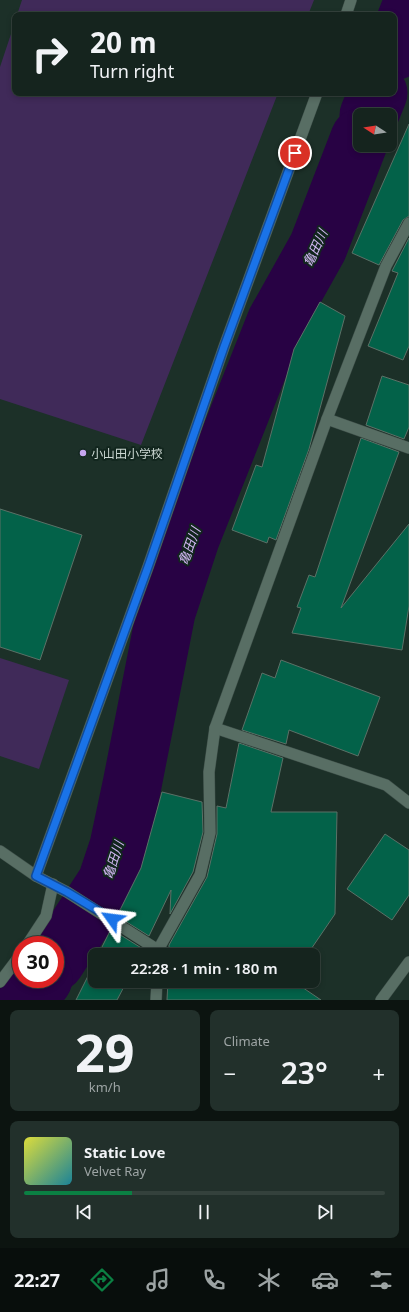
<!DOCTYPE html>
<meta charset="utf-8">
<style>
:root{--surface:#15241e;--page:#22302b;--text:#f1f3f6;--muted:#9da4a4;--line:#34413c;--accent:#0b8043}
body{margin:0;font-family:"Noto Sans","Noto Sans JP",sans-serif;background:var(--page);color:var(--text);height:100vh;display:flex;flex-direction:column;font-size:15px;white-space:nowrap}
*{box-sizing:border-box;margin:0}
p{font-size:13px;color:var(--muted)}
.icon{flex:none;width:22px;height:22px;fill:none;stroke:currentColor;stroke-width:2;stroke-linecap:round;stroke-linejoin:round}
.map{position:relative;height:1000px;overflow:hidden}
.sheet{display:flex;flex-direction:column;gap:10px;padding:10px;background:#0c1410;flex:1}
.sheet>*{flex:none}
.hud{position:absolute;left:12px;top:12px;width:385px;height:84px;border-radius:8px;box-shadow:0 2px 6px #0003,0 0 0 1px var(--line);background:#15241e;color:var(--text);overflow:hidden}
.needle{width:26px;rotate:282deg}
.controls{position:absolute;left:353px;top:108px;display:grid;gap:8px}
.controls a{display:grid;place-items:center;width:44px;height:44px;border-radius:8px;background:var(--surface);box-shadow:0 2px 6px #0003,0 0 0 1px var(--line);font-size:20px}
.speed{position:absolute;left:12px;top:936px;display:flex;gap:8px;font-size:20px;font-weight:700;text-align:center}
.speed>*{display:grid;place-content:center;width:52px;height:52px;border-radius:50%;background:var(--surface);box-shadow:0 2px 6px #0003,0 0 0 1px var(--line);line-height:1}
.speed .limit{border:6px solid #d22;background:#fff;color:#111}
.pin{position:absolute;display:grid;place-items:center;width:34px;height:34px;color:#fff;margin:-17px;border:2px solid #fff;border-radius:50%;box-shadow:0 1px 4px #0007}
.me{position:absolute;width:44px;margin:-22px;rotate:301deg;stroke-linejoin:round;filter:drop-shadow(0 0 3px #0008)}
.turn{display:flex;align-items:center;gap:14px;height:84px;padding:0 12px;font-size:18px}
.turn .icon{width:52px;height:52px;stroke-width:2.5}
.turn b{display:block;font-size:28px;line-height:34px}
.big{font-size:30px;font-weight:600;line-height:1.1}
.sheet .card{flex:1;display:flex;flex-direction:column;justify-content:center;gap:6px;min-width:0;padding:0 14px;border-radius:8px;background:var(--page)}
.sheet .dial{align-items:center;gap:0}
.dial b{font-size:52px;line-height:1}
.song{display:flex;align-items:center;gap:12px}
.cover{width:48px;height:48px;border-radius:6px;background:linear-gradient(135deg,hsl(60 70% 55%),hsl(190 70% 35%))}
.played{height:4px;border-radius:2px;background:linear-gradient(90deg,var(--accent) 30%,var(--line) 30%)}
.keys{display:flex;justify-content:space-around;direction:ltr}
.heat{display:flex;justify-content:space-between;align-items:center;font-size:22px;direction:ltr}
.sheet .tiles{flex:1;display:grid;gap:10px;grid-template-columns:1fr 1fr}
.card:last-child{grid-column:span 2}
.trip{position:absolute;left:88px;top:948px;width:232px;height:40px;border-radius:8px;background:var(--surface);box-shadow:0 2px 6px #0003,0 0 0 1px var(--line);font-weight:600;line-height:40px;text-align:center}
.tab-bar{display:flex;height:64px;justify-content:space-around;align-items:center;background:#080e0c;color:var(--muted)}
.tab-bar .icon{width:28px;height:28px}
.tab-bar .active{color:var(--accent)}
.tab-bar b{font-size:18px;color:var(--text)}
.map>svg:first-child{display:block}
.green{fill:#402a59}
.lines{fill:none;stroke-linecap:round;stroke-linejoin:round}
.river{stroke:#280244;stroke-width:59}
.building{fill:#036249;stroke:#5b7167}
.minor-casing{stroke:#3c4d47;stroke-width:12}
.minor{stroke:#586e64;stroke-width:11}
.route-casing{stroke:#114b97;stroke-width:10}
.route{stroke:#1a73e8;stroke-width:7}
.poi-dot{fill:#c7a6f0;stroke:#12261e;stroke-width:1.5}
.labels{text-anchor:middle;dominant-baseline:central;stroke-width:4;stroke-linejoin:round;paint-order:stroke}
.poi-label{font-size:12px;fill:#cbd7d2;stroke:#12261e;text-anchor:start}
.water-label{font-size:13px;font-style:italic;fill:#d2b8f3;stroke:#12261e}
</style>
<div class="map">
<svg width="409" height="1000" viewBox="0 0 409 1000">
<rect width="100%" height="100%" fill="#1c3028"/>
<!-- green -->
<g class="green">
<path d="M22,0H314L308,15H17Z"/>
<path d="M15,22V93H278L141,445L0,399V67Z"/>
<path d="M0,658L69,680L39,769L0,756Z"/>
</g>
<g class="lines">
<!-- river -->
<g class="river">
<path d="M394,51L409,13"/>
<path d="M369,115L378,93"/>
<path d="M55,962L107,882L119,846L132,785L166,612L190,539L276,322L318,247L360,138"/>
<path d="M27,1000L43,979"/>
</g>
</g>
<!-- building -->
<g class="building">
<path d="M409,124V216L403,220L379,265L352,253Z"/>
<path d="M409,238V346L403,360L368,346L398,273L392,271Z"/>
<path d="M320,302L345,316L309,449L276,540L269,537L267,543L232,530L256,465L262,467L294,349Z"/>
<path d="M382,376L409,385V427L404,439L366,425Z"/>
<path d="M361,438L399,452L341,608L409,524V606L402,650L292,633L301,608L297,607L309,575L315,577Z"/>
<path d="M0,509L82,535L40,660L0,647Z"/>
<path d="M281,660L380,697L358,756L289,730L286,744L242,730L262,673L275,678Z"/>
<path d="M239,743L283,758L271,812H337L335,914L307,955H169V945L207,877L217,834V806L226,808Z"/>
<path d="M162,792L202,802L203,832L193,872L170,914L171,890L149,936L117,916L141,868Z"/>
<path d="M385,834L409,850V895L392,920L347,889Z"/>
<path d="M111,929L143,949L140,955H98Z"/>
<path d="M95,962V981H127L117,1000H76Z"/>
<path d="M168,981H293L321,1000H167Z"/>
</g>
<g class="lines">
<defs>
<g id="minor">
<path d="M346,15L351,0"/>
<path d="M327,419L409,448"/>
<path d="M215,728L386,785L409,803"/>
<path d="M0,851L36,876L67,892L158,950"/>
<path d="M36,876L148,567L224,347L317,93"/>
<path d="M27,945L46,916L53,884"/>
<path d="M158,955V950L200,875L210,833L209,772L215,728L327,419L386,266L409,223"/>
<path d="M0,982L21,954"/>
<path d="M156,1000L157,981"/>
<path d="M381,1000L409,962"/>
</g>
</defs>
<!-- minor casing -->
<use href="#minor" class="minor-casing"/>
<!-- minor -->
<use href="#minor" class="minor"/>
</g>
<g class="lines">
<defs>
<path id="route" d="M112,919L67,892L36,876L148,567L224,347L295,153"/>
</defs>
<!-- route casing -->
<use href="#route" class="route-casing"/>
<!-- route -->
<use href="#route" class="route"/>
</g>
<!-- markers -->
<circle class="poi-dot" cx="83" cy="453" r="4"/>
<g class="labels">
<!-- poi labels -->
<g class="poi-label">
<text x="91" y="453">小山田小学校</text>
</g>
<!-- water labels -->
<g class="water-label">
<text transform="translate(315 248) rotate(-65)">亀田川</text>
<text transform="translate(189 546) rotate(-70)">亀田川</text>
<text transform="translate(113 860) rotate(-72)">亀田川</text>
</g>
</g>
</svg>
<div class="controls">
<a><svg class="needle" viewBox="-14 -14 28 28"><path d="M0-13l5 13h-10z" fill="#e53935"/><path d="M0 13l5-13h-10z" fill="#9da4a4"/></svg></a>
</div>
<div class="speed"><div class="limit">30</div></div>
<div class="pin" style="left:295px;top:153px;background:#d93025"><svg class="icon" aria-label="arrive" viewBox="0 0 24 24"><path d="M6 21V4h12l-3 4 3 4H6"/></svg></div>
<svg class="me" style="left:112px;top:919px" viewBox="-20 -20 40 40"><path d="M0-17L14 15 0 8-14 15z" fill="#1a73e8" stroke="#fff" stroke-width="4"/></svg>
<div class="trip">22:28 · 1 min · 180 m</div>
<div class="hud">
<div class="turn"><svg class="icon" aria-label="right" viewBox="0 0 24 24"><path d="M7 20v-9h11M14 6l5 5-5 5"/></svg><div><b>20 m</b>Turn right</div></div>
</div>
</div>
<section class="sheet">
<div class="tiles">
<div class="card dial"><b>29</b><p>km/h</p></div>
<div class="card"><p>Climate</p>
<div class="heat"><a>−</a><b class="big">23°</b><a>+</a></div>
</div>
<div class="card">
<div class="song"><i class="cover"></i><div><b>Static Love</b><p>Velvet Ray</p></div></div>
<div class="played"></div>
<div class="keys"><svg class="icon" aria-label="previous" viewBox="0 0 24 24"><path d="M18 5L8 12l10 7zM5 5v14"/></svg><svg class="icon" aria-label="pause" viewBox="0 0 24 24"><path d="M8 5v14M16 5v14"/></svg><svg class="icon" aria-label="next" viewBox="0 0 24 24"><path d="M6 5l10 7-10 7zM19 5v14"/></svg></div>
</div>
</div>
</section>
<nav class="tab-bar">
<b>22:27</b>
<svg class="icon active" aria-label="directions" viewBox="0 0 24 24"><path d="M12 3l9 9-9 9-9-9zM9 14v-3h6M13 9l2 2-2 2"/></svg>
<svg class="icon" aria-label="music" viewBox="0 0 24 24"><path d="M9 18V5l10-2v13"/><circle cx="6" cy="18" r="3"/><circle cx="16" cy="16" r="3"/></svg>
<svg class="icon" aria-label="phone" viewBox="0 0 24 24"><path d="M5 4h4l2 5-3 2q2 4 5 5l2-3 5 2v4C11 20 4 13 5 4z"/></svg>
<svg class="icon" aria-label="climate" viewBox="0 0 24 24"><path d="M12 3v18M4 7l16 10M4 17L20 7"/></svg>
<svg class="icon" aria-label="car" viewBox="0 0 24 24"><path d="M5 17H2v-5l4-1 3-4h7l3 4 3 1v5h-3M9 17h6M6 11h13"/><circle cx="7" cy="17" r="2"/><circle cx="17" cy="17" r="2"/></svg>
<svg class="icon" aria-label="filters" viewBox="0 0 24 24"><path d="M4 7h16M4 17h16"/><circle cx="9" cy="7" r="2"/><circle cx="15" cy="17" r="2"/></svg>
</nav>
